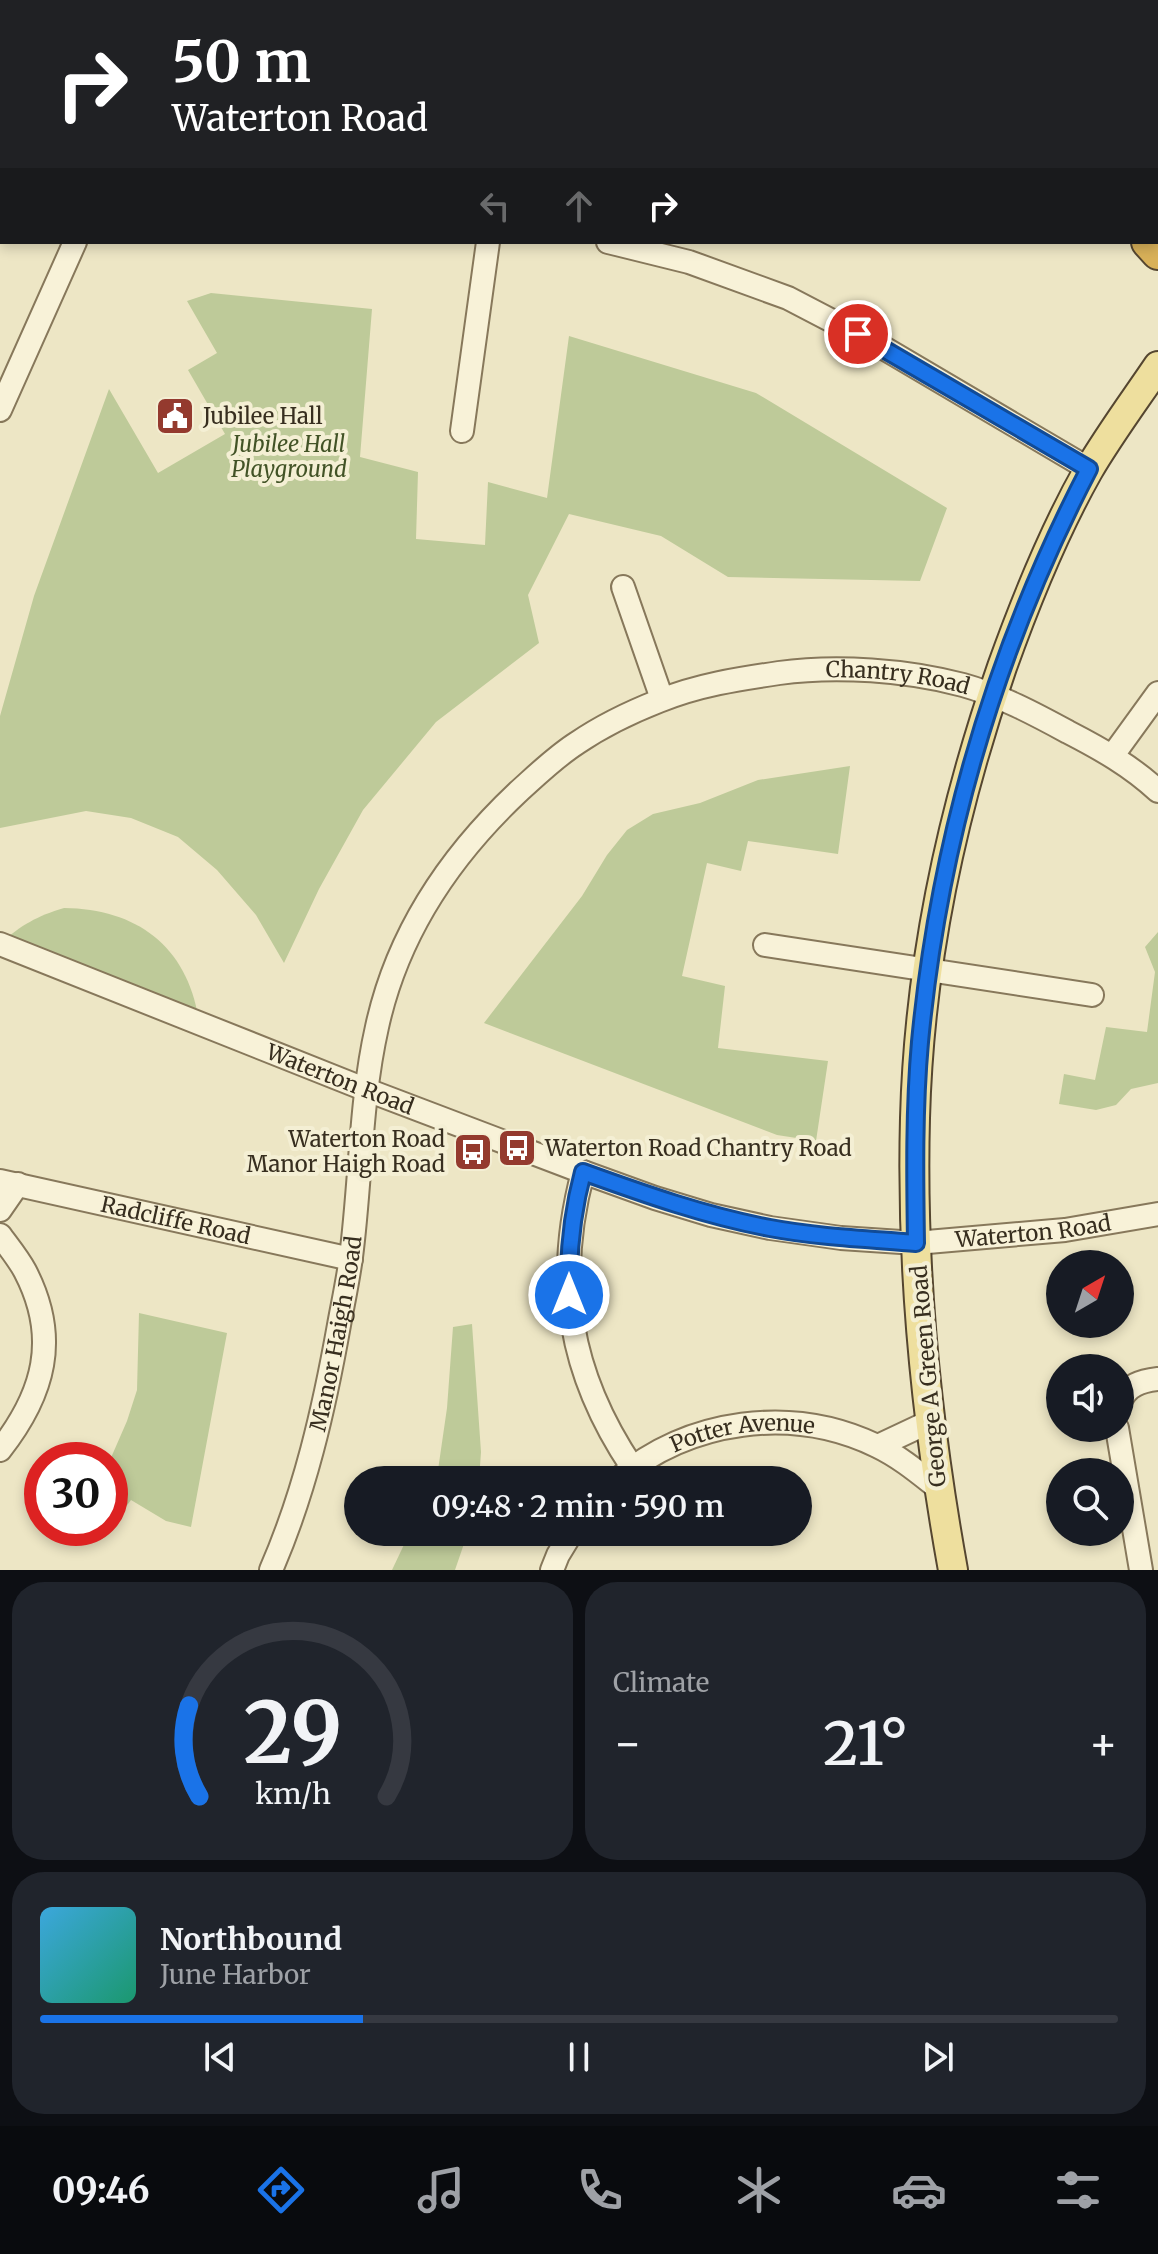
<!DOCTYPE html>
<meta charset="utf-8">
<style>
:root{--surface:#171b24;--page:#20242c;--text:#f1f3f6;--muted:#9ea1a6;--line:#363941;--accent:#1a73e8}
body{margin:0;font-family:Merriweather,serif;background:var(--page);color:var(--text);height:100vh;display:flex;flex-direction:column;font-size:30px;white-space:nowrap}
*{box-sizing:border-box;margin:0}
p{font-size:26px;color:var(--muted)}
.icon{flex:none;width:44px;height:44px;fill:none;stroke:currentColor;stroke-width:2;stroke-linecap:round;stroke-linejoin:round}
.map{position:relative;height:1570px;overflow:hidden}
.side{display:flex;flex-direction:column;gap:12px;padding:12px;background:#0d0f14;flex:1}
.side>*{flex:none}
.guide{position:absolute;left:0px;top:0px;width:1158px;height:244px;box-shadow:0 4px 12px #0003;background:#202124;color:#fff;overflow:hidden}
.needle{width:52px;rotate:39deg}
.buttons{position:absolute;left:1046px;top:1250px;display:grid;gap:16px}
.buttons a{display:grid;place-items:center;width:88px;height:88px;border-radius:50%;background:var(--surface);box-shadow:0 4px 12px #0003;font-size:40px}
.speed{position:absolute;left:24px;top:1442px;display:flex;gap:16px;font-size:40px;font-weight:700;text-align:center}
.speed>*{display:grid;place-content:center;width:104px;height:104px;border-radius:50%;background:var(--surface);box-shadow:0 4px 12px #0003;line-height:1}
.speed .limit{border:12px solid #d22;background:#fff;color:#111}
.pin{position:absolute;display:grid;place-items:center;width:68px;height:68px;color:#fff;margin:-34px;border:4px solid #fff;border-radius:50%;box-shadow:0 2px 8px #0007}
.me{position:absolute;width:88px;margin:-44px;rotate:0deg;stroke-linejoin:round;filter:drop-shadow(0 0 6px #0008)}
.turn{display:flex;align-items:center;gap:28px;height:168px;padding:0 40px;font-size:36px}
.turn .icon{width:104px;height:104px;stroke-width:2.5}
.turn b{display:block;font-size:56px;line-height:68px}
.lanes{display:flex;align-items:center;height:76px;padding:0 40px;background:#0003;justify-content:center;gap:40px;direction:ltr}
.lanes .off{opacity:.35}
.big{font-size:60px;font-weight:600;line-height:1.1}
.side .card{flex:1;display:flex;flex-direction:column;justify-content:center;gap:12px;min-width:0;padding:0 28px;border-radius:32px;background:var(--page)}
.side .dial{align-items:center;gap:0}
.dial svg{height:208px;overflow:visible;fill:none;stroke:var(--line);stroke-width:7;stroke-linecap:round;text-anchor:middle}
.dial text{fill:var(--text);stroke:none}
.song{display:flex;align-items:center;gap:24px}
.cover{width:96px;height:96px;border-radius:12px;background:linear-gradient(135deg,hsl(200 70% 55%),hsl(160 70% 35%))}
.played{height:8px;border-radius:4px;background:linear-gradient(90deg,var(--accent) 30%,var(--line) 30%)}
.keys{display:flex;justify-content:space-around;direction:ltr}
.heat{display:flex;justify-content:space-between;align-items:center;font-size:44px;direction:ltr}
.side .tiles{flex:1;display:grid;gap:12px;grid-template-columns:1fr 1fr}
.card:last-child{grid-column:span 2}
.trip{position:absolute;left:344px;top:1466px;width:468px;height:80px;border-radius:40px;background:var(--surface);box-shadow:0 4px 12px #0003;font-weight:600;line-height:80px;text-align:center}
.tabs{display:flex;height:128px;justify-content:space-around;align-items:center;background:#090b0e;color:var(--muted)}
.tabs .icon{width:56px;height:56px}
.tabs .active{color:var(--accent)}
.tabs b{font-size:36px;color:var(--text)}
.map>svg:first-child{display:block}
.green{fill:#beca99}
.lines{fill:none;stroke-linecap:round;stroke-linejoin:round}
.minor-casing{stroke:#87785b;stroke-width:26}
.major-casing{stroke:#554630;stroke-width:32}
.highway-casing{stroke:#554630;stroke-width:36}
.minor{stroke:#f8f2d8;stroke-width:22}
.major{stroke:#eedf9e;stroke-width:28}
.highway{stroke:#d9b159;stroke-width:32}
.route-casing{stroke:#114b97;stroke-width:20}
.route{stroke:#1a73e8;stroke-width:14}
.labels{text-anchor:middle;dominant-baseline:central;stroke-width:8;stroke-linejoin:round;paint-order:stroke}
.poi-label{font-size:22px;fill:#372e1f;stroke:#f4efd4;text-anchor:start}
.park-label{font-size:22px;font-style:italic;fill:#425326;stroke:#f4efd4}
.street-label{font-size:22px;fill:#372e1f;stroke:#f4efd4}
</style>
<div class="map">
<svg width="1158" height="1570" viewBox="0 0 1158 1570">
<rect width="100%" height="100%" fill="#ede6c5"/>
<!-- green -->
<g class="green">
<path d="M211,293L372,309L360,457L418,472L416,539L485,545L488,482L547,498L569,336L756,393L947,508L920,581L728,577L661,536L569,514L528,595L539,643L436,722L363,810L319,889L284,963L256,915L217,870L178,837L131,818L86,811L0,828V716L34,596L109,389L158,473L225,434L188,370L217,353L187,301Z"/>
<path d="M850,766L838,854L748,841L741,871L707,863L682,976L725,986L718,1048L828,1061L816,1141L777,1135L484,1023L582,896L607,855L627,830L653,814L700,803L758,780Z"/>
<path d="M64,908C138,909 188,947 199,1022L0,944C21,925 37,916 64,908Z"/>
<path d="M1158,932V1083L1131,1089L1116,1105L1096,1110L1059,1104L1064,1074L1095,1080L1106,1027L1147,1032L1155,972L1145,947Z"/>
<path d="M139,1313L227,1333L191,1527L166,1521L131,1500L102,1539L85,1528H110V1460L127,1421L137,1390Z"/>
<path d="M472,1324L481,1452L479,1480H434L438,1470L447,1408L453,1327Z"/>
<path d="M410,1532H468L455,1570H392Z"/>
</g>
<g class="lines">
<defs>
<g id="minor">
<path d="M62,0L63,2"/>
<path d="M211,2L212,0"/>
<path d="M698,2L699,0"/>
<path d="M944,2L946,0"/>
<path d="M1156,33L1158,31"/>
<path d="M0,163H2"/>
<path d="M608,242L689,262L788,298L882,347L1089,469"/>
<path d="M0,410L75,242"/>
<path d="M462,431L488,242"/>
<path d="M623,587L662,699"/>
<path d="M1113,755L1158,693"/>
<path id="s1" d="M0,944L367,1090L583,1172L655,1198L711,1215L770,1228L841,1238L916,1243L1065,1230L1158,1214"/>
<path d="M765,945L1092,995"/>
<path d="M583,1172C554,1282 569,1373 632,1467"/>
<path id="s2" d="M0,1181L351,1259"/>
<path d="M0,1210L18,1184"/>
<path d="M0,1235C8,1246 18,1258 25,1271C60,1338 44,1394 0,1450"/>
<path d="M1120,1402C1127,1385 1141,1381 1158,1379"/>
<path d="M1117,1428L1141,1570"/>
<path d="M878,1446L929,1422"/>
<path id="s3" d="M617,1480C689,1419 792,1405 877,1446C900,1457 919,1473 938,1488"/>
<path id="s4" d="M271,1570C305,1492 324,1409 339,1325C343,1303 348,1280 351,1257C361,1180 360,1102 377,1027C397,935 450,856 518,792C537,775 555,757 577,743C602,726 631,712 659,701C698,685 738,679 779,673C836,665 907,670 963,685C999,695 1035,714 1068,732C1101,749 1131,766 1158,791"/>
<path d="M552,1570L558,1555L572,1532"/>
</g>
<path id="major" d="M953,1570C926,1421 911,1269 915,1118C919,965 952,811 1002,667C1026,600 1053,533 1088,471C1109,435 1135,400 1158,366"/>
<g id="highway">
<path d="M745,0L749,2"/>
<path d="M1148,242L1158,253"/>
</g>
</defs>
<!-- minor casing -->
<use href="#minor" class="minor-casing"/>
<!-- major casing -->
<use href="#major" class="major-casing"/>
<!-- highway casing -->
<use href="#highway" class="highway-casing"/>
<!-- minor -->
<use href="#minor" class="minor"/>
<!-- major -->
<use href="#major" class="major"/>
<!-- highway -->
<use href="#highway" class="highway"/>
</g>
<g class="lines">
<defs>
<path id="route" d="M569,1295C568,1253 572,1213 583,1172C644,1194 706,1216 770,1228C818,1237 867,1239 916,1243C915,1176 914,1109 920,1042C939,842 996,648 1089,469L858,334"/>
</defs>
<!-- route casing -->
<use href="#route" class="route-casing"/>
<!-- route -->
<use href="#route" class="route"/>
</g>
<!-- icons -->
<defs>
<symbol id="civic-square" viewBox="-11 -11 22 22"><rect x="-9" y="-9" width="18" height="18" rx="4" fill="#943a2e" stroke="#f4efd4"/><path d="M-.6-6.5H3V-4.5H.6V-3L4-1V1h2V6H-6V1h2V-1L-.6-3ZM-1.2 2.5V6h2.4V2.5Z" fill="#fff"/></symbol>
<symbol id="bus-square" viewBox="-11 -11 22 22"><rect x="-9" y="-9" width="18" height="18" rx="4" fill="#943a2e" stroke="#f4efd4"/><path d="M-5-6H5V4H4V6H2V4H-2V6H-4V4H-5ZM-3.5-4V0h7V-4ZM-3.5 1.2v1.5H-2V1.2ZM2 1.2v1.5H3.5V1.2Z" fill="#fff"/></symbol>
</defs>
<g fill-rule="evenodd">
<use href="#civic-square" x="153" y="394" width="44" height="44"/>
<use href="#bus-square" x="495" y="1126" width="44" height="44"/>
<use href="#bus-square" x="451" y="1130" width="44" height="44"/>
</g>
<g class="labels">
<!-- poi labels -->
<g class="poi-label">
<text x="203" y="416">Jubilee Hall</text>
<text x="445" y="1139" text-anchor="end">Waterton Road<tspan x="445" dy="25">Manor Haigh Road</tspan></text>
<text x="545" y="1148">Waterton Road Chantry Road</text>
</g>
<!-- park labels -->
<g class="park-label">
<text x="289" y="444">Jubilee Hall<tspan x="289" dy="25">Playground</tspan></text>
</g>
<!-- street labels -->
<g class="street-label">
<text stroke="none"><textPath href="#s4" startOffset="1246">Chantry Road</textPath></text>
<text stroke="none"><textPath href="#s1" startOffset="366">Waterton Road</textPath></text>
<text stroke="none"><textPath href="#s2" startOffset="180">Radcliffe Road</textPath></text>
<text stroke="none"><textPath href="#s1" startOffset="1086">Waterton Road</textPath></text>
<text stroke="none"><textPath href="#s4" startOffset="246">Manor Haigh Road</textPath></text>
<text transform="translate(928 1376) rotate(-95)">George A Green Road</text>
<text stroke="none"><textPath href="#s3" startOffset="138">Potter Avenue</textPath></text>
</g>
</g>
</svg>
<div class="buttons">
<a><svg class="needle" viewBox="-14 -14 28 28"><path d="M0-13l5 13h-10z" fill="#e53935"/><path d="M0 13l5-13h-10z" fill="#9ea1a6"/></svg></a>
<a><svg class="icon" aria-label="sound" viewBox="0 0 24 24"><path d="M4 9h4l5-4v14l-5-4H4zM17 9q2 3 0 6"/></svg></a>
<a><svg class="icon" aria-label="search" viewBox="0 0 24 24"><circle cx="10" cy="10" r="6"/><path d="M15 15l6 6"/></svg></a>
</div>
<div class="speed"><div class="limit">30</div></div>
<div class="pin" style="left:858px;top:334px;background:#d93025"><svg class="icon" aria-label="arrive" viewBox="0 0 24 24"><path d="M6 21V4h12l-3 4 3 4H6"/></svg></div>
<svg class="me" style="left:569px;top:1295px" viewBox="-20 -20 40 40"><circle r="17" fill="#1a73e8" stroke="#fff" stroke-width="3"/><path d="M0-11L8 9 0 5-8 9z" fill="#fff"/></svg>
<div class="trip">09:48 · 2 min · 590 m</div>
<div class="guide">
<div class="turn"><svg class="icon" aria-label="right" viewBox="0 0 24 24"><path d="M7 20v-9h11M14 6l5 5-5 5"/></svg><div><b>50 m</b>Waterton Road</div></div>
<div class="lanes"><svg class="icon off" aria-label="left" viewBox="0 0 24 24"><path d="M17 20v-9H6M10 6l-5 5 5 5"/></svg><svg class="icon off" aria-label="ahead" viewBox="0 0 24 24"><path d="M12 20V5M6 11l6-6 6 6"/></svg><svg class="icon" aria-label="right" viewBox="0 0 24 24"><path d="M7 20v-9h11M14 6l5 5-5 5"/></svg></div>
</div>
</div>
<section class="side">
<div class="tiles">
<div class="card dial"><svg viewBox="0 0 100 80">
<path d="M14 69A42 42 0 1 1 86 69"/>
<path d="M14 69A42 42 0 0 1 10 34" stroke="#1a73e8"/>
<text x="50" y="56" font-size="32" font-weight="700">29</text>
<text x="50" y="72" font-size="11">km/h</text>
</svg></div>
<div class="card"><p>Climate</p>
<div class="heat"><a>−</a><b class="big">21°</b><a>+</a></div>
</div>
<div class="card">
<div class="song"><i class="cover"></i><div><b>Northbound</b><p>June Harbor</p></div></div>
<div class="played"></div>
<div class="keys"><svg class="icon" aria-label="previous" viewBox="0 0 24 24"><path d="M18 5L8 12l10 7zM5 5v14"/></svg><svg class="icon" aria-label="pause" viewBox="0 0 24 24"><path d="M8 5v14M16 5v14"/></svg><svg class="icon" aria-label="next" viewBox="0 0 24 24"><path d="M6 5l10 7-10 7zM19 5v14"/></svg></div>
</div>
</div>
</section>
<nav class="tabs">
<b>09:46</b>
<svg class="icon active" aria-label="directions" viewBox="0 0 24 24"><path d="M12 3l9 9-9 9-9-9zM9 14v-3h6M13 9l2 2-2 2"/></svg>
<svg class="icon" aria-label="music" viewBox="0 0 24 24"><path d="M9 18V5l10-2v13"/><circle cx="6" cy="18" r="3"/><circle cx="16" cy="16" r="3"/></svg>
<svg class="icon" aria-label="phone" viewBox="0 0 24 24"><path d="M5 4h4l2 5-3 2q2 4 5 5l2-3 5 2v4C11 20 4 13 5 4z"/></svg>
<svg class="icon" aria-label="climate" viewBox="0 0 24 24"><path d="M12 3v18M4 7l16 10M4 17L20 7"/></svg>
<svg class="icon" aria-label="car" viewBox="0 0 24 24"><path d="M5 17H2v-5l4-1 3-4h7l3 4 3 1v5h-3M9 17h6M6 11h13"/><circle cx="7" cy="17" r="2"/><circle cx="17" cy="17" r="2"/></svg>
<svg class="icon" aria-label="filters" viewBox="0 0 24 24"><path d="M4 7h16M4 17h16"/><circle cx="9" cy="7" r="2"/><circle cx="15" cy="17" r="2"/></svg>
</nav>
